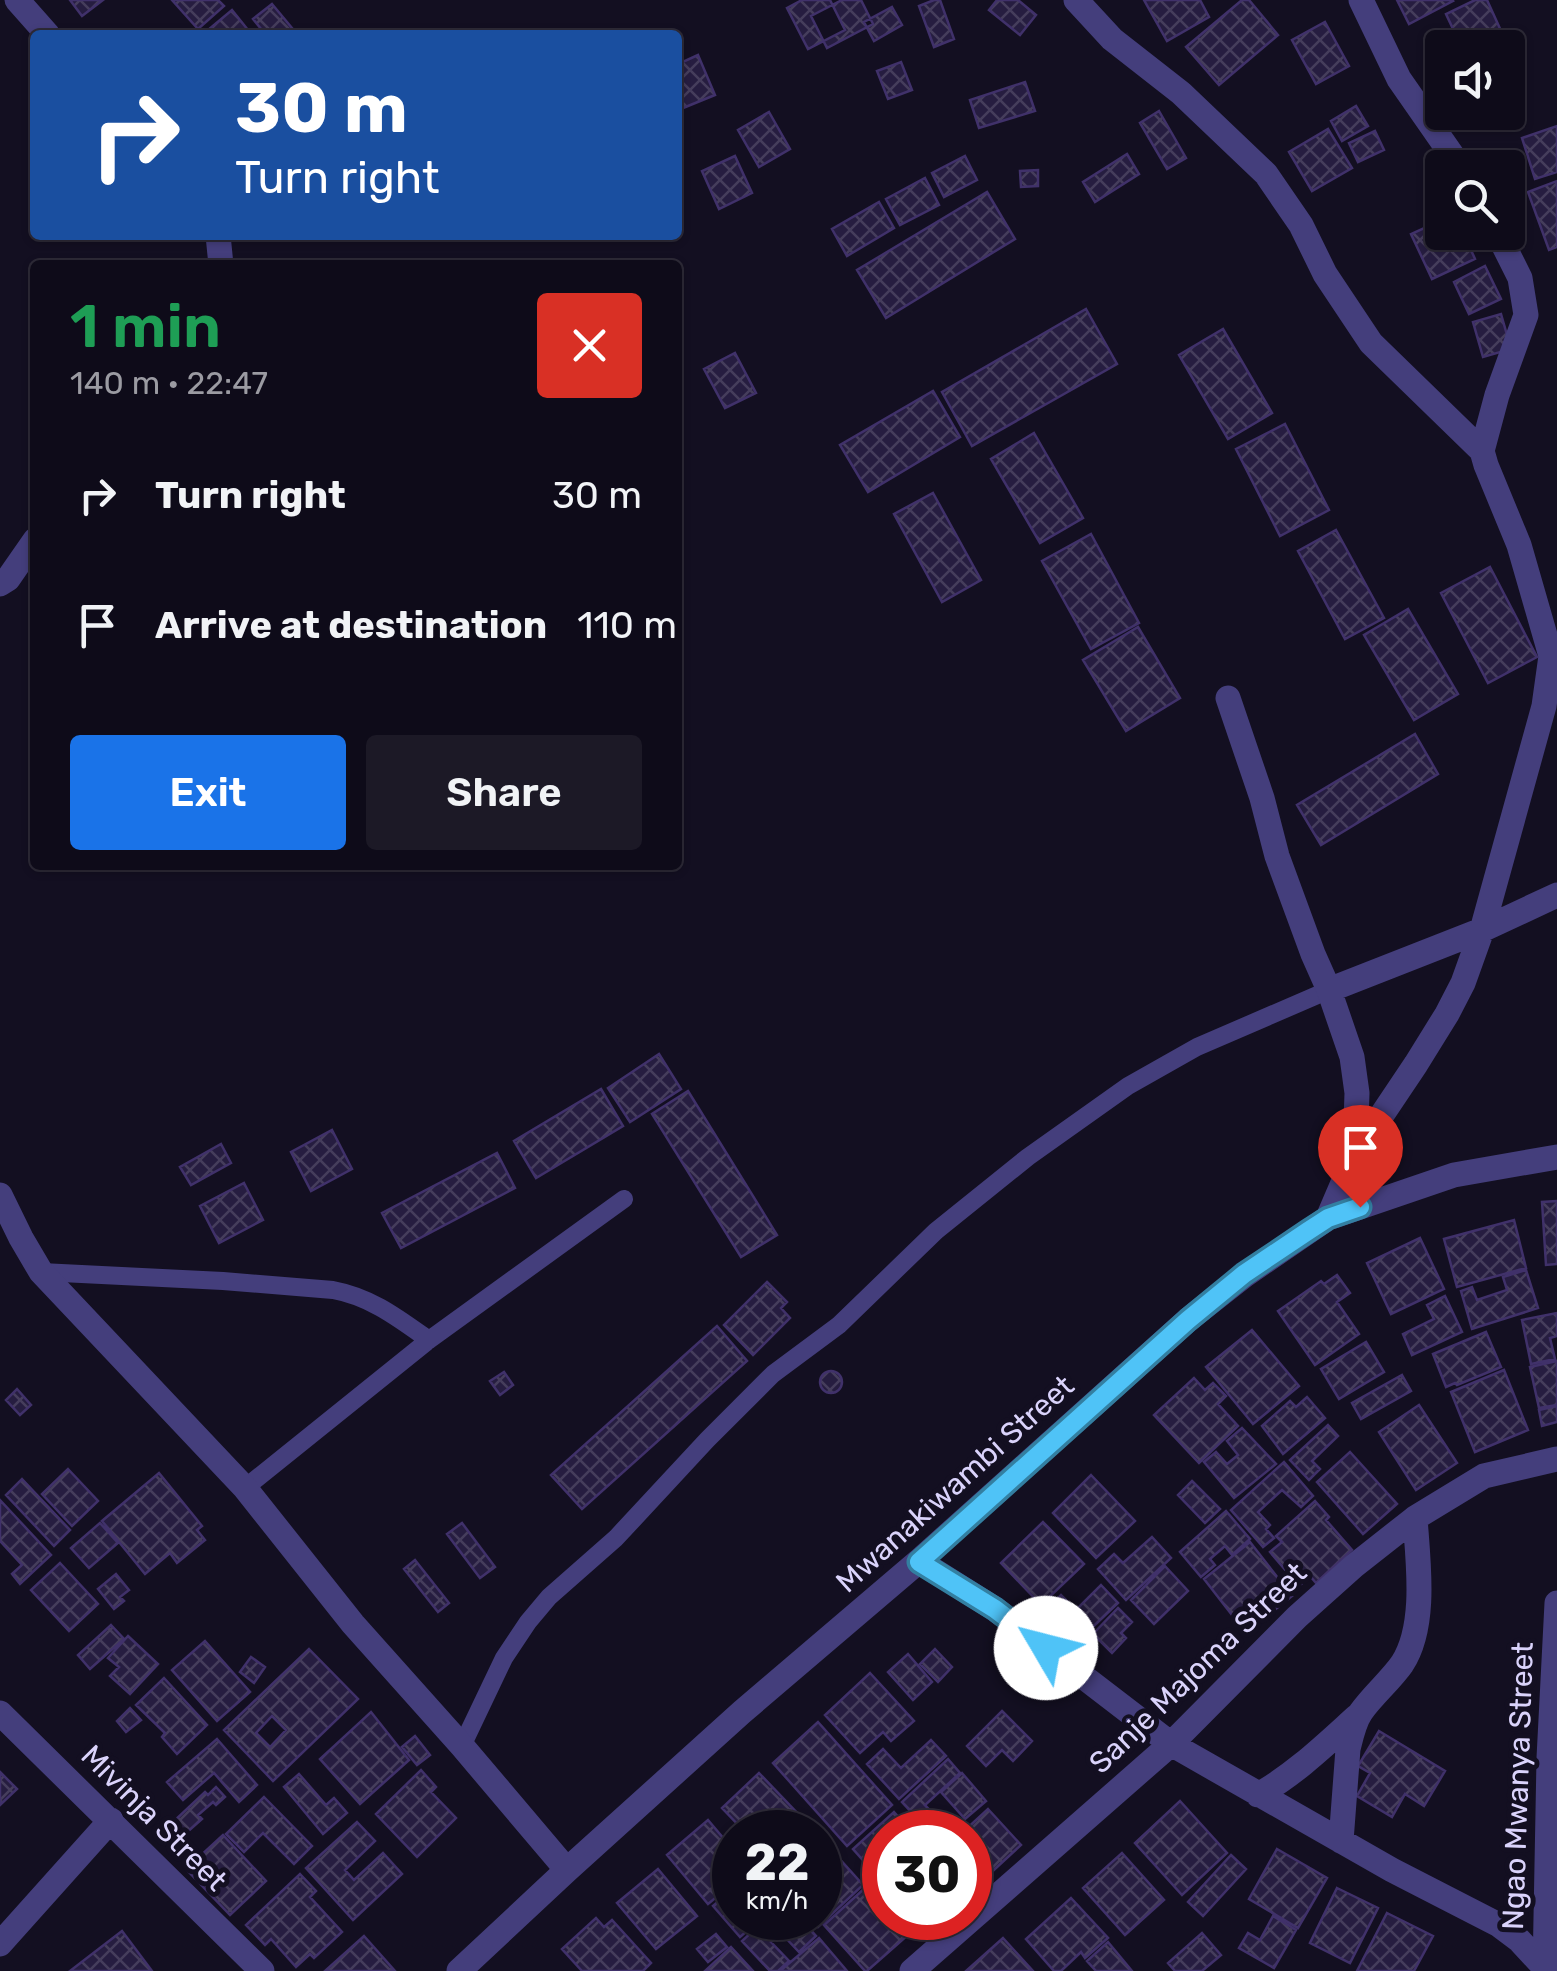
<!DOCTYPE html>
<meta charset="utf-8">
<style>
body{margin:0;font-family:Rubik,sans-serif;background:#1c1926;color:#f1f3f6;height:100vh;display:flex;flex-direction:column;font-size:38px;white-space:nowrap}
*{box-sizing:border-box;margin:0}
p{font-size:32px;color:#9b9ba2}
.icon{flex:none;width:55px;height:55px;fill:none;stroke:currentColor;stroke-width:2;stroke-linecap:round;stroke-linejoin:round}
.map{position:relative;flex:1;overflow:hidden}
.side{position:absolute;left:30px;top:260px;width:652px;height:610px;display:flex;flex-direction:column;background:#0e0b19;border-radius:10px;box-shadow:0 2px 8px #0004,0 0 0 2px #2e2b38}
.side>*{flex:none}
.banner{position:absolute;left:30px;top:30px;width:652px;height:210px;border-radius:10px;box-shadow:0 2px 8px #0004,0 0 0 2px #2e2b38;background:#1a4fa0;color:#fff;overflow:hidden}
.fabs{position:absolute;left:1425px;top:30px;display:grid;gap:20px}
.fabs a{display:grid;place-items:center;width:100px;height:100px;border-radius:10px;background:#0e0b19;box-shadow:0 2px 8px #0004,0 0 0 2px #2e2b38;font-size:50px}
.speed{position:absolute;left:712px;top:1810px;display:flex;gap:20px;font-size:50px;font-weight:700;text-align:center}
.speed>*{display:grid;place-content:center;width:130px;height:130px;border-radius:50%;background:#0e0b19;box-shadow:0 2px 8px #0004,0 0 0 2px #2e2b38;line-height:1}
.speed small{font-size:25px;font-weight:400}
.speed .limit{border:15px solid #d22;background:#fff;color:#111}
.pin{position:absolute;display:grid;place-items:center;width:85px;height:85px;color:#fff;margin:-102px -42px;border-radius:50% 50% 50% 0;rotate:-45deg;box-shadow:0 0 10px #0007}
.pin .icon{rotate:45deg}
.me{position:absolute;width:110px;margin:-55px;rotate:307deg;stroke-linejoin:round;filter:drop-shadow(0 0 8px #0008)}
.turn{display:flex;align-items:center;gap:35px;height:210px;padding:0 40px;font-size:45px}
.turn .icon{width:130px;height:130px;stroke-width:2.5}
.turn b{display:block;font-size:70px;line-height:85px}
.round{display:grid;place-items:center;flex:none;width:105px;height:105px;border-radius:10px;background:#1c1926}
.headline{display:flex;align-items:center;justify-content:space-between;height:170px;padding:0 40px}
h1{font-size:60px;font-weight:600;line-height:75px;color:#1e9e55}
.button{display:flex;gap:20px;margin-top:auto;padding:20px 40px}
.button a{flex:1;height:115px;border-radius:10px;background:#1a73e8;color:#fff;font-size:40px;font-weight:600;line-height:115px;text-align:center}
.button a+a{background:#1c1926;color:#f1f3f6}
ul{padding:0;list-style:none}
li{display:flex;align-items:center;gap:30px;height:130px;padding:0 40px}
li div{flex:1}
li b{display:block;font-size:38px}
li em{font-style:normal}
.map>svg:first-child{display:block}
.building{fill:url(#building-cross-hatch);stroke:#40316a;stroke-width:2.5;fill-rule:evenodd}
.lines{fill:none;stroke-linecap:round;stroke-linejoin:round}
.lane{stroke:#443e7c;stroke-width:18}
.street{stroke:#443e7c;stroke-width:25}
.route-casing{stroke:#337fa1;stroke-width:25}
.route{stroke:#4fc3f7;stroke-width:18}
.labels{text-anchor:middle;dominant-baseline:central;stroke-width:10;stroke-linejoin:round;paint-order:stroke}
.street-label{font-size:30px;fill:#dad3fb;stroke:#130f21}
</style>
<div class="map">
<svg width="1557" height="1971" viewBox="0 0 1557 1971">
<defs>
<pattern id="building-cross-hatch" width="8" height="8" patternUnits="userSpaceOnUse" patternTransform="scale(2.5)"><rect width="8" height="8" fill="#261d40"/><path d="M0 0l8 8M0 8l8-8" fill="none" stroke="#453d5c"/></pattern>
</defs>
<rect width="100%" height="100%" fill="#130f21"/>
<path class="building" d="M70,0H103L82,16Z
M172,0H218L224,6L198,29Z
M802,0H830L845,30L808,49L787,8Z
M842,0H861L873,24L827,48L811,16Z
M934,0H940L954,39L934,47L919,6Z
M997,0H1018L1036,15L1020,35L989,10Z
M1144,0H1200L1209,17L1167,41Z
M1242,0H1249L1278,35L1219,85L1186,47Z
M1397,0H1452L1453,1L1409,24Z
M1475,0H1487L1507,44L1501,48H1462L1446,14Z
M272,4L292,28L283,35H266L253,19Z
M892,7L902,25L874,41L864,22Z
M232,10L252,35H202Z
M1325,22L1349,66L1316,84L1292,40Z
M698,55L715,95L683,108L678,95V64Z
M901,62L912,90L888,99L877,71Z
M1025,82L1035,111L979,128L970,100Z
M1356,106L1368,126L1342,141L1331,121Z
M1159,111L1186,158L1167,169L1140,123Z
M769,112L790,149L759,167L738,130Z
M1557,126V172L1535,179L1522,138Z
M1328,129L1352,168L1312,191L1289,152Z
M1375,131L1384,150L1358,162L1349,143Z
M1127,154L1139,174L1095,202L1083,182Z
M735,156L752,193L719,209L702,171Z
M965,156L977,180L944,197L932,173Z
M1038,170V186L1021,187L1020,171Z
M925,178L939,205L900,225L886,199Z
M1557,181V247L1549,250L1528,192Z
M987,192L1015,239L886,318L857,270Z
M879,202L894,228L847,256L832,229Z
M1442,220V232H1463L1475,259L1432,279L1411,234Z
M1485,266L1501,299L1469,314L1454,282Z
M1086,309L1117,364L972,446L942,392Z
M1501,314L1511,349L1483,357L1473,322Z
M1223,329L1272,413L1228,439L1179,355Z
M735,353L756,393L725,408L704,369Z
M933,391L960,437L868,492L840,445Z
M1285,424L1329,510L1280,536L1236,449Z
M1034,433L1083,518L1040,543L991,459Z
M933,493L981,580L942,602L894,514Z
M1336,530L1384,618L1345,639L1298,551Z
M1091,534L1139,623L1091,649L1042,561Z
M1490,567L1537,657L1488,683L1441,593Z
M1408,609L1458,694L1414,720L1364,635Z
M1138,627L1180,698L1126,731L1083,660Z
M1415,734L1438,774L1321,845L1297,805Z
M659,1054L681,1089L630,1122L608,1088Z
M601,1089L623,1126L536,1178L514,1141Z
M688,1091L777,1235L741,1257L652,1114Z
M332,1130L352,1169L311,1191L291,1152Z
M221,1144L231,1163L191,1185L180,1167Z
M497,1153L515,1188L401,1248L382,1213Z
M244,1183L263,1220L219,1243L200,1206Z
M1557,1201V1264L1546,1265L1542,1202Z
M1514,1220L1526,1268L1457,1287L1444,1239Z
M1420,1238L1444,1289L1391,1314L1367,1263Z
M1526,1270L1538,1308L1472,1329L1461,1291L1472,1287L1477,1300L1507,1290L1503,1277Z
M1337,1275L1350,1293L1337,1302L1359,1334L1315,1365L1278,1311L1321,1281L1324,1284Z
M767,1282L787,1302L781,1308L790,1318L753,1355L724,1325Z
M1445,1296L1462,1332L1412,1355L1403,1334L1434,1319L1427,1305Z
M1557,1313V1336L1550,1338L1555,1359L1531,1364L1522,1320Z
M717,1326L747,1361L582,1509L551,1475Z
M1252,1330L1299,1386L1253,1424L1206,1367Z
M1486,1332L1501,1367L1457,1385L1455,1383L1446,1387L1433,1354Z
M1366,1342L1384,1372L1339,1399L1321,1369Z
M1557,1361V1405L1539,1408L1530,1367Z
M1504,1370L1528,1430L1475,1452L1451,1392Z
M820 1382a11 11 0 1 1 22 0a11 11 0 1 1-22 0Z
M504,1372L513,1385L500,1395L490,1381Z
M1402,1375L1411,1391L1361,1419L1352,1403Z
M1194,1378L1205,1390L1213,1383L1226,1396L1218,1404L1238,1426L1199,1463L1154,1415Z
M17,1389L31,1405L20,1415L6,1400Z
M1307,1397L1325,1418L1283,1454L1262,1426L1290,1401L1296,1407Z
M1419,1405L1457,1463L1416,1490L1379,1432Z
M1557,1406V1422L1542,1426L1539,1410Z
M1328,1425L1338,1436L1312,1461L1320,1469L1309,1480L1290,1460Z
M1242,1428L1276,1464L1234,1498L1204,1462L1216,1452L1227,1464L1238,1455L1227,1441Z
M1350,1452L1397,1504L1363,1534L1317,1482Z
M1284,1462L1313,1496L1301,1507L1282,1490L1258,1512L1270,1525L1266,1529L1274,1538L1263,1547L1231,1510Z
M68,1469L98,1501L72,1526L42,1494Z
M159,1473L202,1526L197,1530L205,1540L177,1563L170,1553L145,1574L102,1521Z
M1091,1475L1135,1521L1096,1558L1053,1513Z
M22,1479L70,1530L54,1546L6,1495Z
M1192,1481L1220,1509L1205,1523L1178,1495Z
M0,1500L51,1555L20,1584L12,1574L22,1565L0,1541Z
M1315,1501L1329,1517L1326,1520L1352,1550L1316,1583L1310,1576L1299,1586L1270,1552L1282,1542L1276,1536Z
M1226,1511L1250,1539L1232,1555L1225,1546L1210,1559L1215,1565L1201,1577L1180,1552Z
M1043,1522L1084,1564L1041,1605L1001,1563Z
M100,1523L118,1543L89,1568L71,1548Z
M462,1523L495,1567L480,1578L447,1534Z
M1152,1537L1171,1558L1126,1600L1098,1569L1114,1554L1123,1563Z
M1250,1542L1292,1596L1246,1633L1204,1579Z
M415,1560L449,1603L438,1612L404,1569Z
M60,1563L98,1604L69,1631L31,1590Z
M1165,1566L1188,1591L1154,1624L1131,1600Z
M116,1574L129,1590L120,1597L124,1601L114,1609L98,1589Z
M1101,1585L1118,1603L1075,1644L1044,1612L1061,1595L1076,1610Z
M1118,1608L1132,1622L1121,1633L1126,1638L1112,1653L1093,1634Z
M111,1625L124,1639L90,1669L78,1655Z
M128,1636L158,1664L130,1694L110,1676L119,1667L108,1658Z
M205,1641L250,1692L217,1721L172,1670Z
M309,1649L358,1699L273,1781L224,1730ZM272,1716L286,1730L270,1747L256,1733Z
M935,1649L952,1667L938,1682L920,1664Z
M908,1654L932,1682L913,1700L888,1672Z
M251,1657L265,1667L254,1683L240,1672Z
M870,1673L914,1721L891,1741L883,1732L860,1753L825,1715Z
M164,1678L207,1725L177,1754L162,1737L165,1733L136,1705Z
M130,1708L141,1720L126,1732L117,1721Z
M1002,1711L1032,1741L1013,1761L1002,1750L986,1766L967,1746Z
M371,1712L409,1760L360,1804L320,1759Z
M818,1722L892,1805L847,1846L773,1763Z
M1379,1731L1445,1771L1424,1806L1405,1794L1392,1817L1357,1796L1370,1773L1358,1766Z
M415,1736L430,1755L417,1765L402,1747Z
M217,1739L257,1785L239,1802L214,1773L183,1800L167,1782Z
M931,1740L946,1756L899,1799L867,1764L883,1749L901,1768Z
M948,1759L960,1773L925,1805L937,1818L926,1828L902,1802Z
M421,1770L436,1787L431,1792L456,1818L417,1857L376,1814Z
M0,1772L17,1789L0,1805Z
M759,1773L803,1819L790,1832H745L722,1808Z
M962,1773L986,1801L965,1819L941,1792Z
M299,1774L326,1805L334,1798L347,1813L323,1834L284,1787Z
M216,1787L225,1797L216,1805L213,1802L198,1815L202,1819L185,1834L173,1822L205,1792L208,1795Z
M264,1797L312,1846L294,1864L263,1833L244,1852L226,1834Z
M1180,1801L1227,1853L1182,1895L1135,1843Z
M988,1809L1021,1845L982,1881L970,1868V1832H963Z
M894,1812L912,1832H885V1848L883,1850L885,1853V1866L876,1875L853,1849Z
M708,1820L735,1852V1882L708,1904L667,1855Z
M357,1822L375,1841L345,1870L354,1880L383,1853L402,1874L353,1920L306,1868Z
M223,1835L266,1881L230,1915L186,1869Z
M1277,1849L1327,1878L1298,1928L1249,1899Z
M1122,1853L1164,1900L1125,1935L1083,1888Z
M1231,1855L1246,1869L1203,1916L1188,1902Z
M837,1856L863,1885L818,1927L810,1918H820V1871Z
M658,1869L697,1916L656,1949L617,1903Z
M300,1874L316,1891L310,1897L342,1932L314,1958L310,1954L296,1967L271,1939L265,1945L246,1925Z
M866,1887L885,1909V1918H893L908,1935L867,1971H865L824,1925Z
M1337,1888L1378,1908L1350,1963L1310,1943Z
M727,1894L735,1903V1918H762L740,1937L713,1906Z
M1071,1898L1108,1938L1085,1958L1081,1952L1061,1971H1054L1026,1939Z
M1387,1913L1433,1936L1414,1971H1357Z
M1273,1916L1296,1930L1274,1968L1239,1948L1248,1933L1260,1940Z
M596,1918L604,1927L612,1920L651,1963L643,1971H582L562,1949Z
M767,1918H800L816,1936L799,1952L781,1933L771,1942L789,1961L778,1971H770L742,1941Z
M122,1931L152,1971H70Z
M1202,1933L1221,1955L1202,1971H1175L1168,1963Z
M716,1934L727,1947L708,1962L697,1949Z
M364,1936L395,1971H325Z
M819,1938L847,1971H780Z
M1003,1938L1033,1971H966Z
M1108,1942L1132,1971H1096L1087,1961Z
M731,1947L753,1971H705Z"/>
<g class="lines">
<path class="lane" d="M41,1272L223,1281L333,1290C371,1297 398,1318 429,1340
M245,1488L429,1340L624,1199
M462,1746L504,1658L528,1622L549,1597L616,1538L707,1440L773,1374L839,1325L936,1231L1028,1157L1128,1086L1197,1047L1329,990"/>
<path class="street" d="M17,0L48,35
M1076,0L1112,39L1181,93L1266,174L1301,225L1325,274L1371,343L1482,451
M1361,0L1399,79L1461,168
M218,235L221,265
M0,584L8,579L35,540
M1228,698L1262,798L1277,856L1313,954L1329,990L1352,1057L1357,1093L1355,1152
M1329,990L1482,930L1557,895
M0,1195L21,1238L41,1272L245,1488L353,1624L462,1746L567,1870
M1328,1218L1355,1155L1416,1064L1447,1014L1463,983L1482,930L1544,706L1551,656L1519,545L1486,465L1482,451L1497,395L1526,315L1520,278L1497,232
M919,1561L995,1609L1171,1744L1392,1870L1499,1925L1519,1940L1545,1968
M0,1713L262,1971
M1258,1795C1295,1774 1324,1746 1356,1717
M1341,1841L1348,1749C1351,1737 1354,1722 1361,1712C1373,1695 1390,1681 1402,1664C1427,1626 1418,1561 1415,1518
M0,1944L111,1820
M459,1971L567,1870L742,1712L919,1561L1189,1319L1245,1275L1328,1218L1454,1175L1557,1157
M912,1971L1171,1744L1297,1617L1354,1566L1415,1518L1484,1476L1557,1459
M1545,1971L1549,1758L1557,1603"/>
</g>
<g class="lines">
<g class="route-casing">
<path id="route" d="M1046,1648L995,1609L919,1562L1188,1320L1244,1274L1308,1231L1328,1218L1360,1207"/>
</g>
<use href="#route" class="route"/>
</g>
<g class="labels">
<g class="street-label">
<text transform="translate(955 1484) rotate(-42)">Mwanakiwambi Street</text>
<text transform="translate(1198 1668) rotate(-44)">Sanje Majoma Street</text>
<text transform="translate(1518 1786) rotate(-88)">Ngao Mwanya Street</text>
<text transform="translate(154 1818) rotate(45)">Mivinja Street</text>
</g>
</g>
</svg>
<div class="fabs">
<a><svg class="icon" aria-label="sound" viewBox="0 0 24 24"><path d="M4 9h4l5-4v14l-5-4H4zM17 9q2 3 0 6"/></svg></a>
<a><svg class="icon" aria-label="search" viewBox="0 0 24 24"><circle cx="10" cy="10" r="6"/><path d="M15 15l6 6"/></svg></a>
</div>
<div class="speed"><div>22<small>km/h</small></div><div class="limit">30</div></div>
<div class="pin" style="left:1360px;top:1207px;background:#d93025"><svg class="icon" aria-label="arrive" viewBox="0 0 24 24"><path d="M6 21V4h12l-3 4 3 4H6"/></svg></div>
<svg class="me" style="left:1046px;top:1648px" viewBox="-20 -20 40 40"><circle r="19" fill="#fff"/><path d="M0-13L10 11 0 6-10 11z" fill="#4fc3f7"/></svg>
<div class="banner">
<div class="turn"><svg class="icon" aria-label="right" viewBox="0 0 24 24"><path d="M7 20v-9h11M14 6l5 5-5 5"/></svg><div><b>30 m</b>Turn right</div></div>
</div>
<section class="side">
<div class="headline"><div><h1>1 min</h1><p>140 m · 22:47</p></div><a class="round" style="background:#d93025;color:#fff"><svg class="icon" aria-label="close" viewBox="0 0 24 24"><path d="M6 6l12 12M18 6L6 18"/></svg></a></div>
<ul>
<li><svg class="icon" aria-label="right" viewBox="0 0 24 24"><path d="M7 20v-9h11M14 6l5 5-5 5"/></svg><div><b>Turn right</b></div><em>30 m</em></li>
<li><svg class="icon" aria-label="arrive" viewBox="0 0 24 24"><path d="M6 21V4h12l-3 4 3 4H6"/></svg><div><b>Arrive at destination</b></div><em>110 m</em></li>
</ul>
<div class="button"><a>Exit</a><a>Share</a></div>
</section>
</div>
